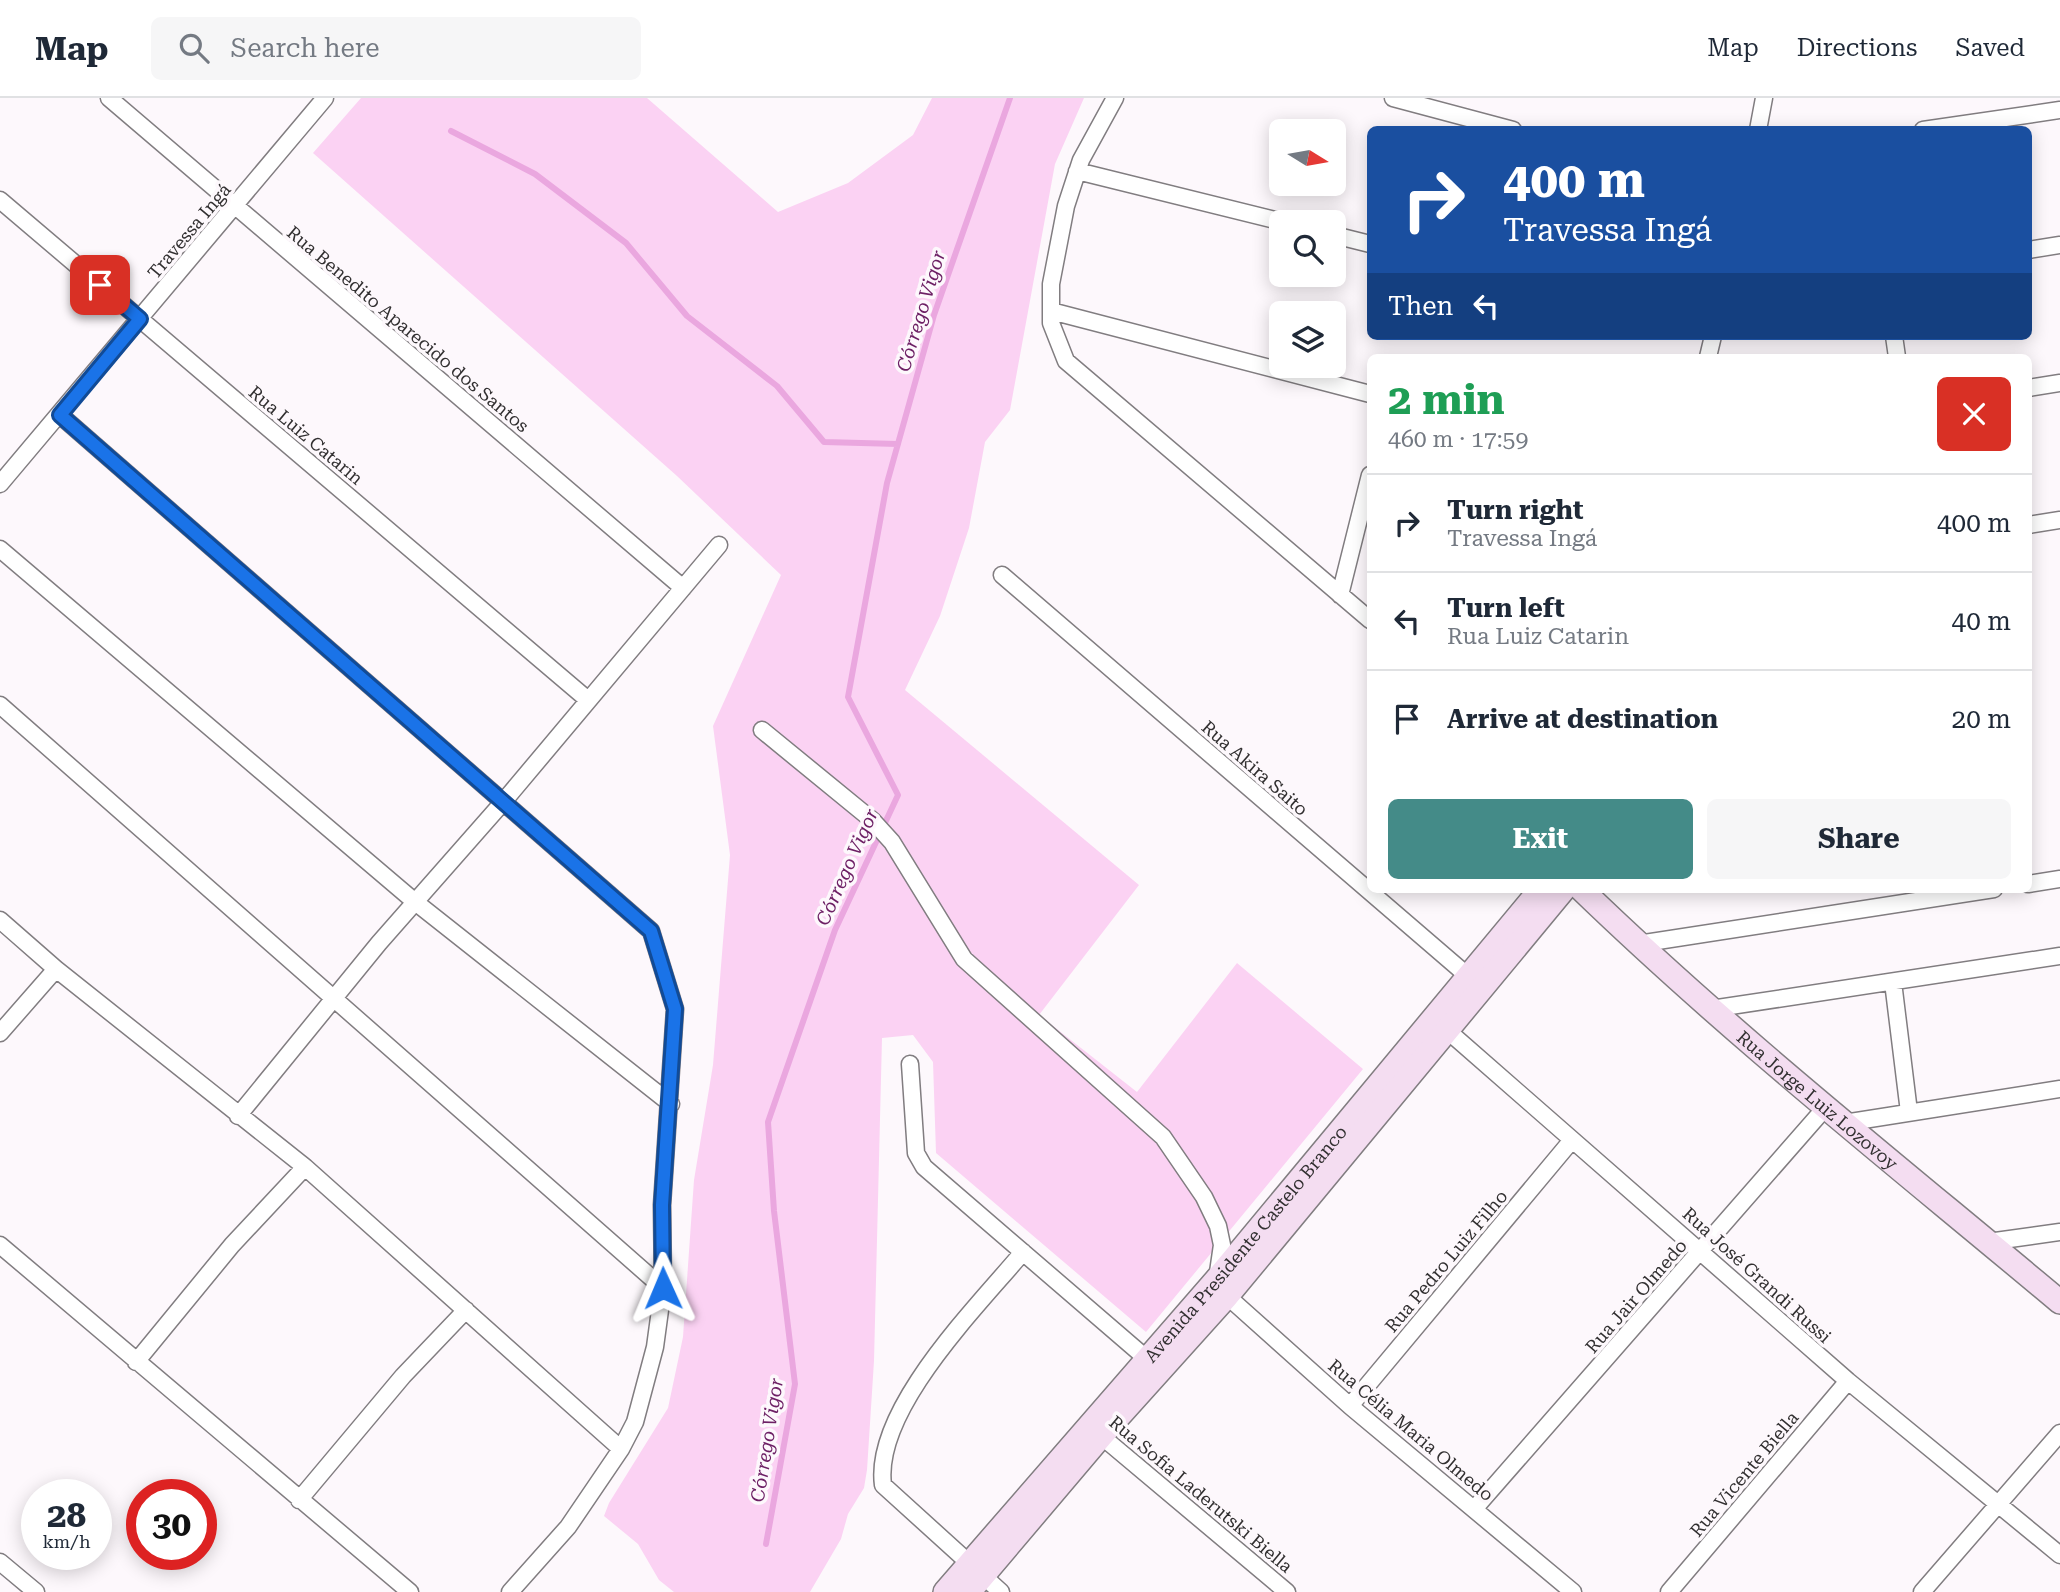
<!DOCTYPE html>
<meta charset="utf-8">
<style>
body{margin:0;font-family:"Roboto Serif",serif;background:#f6f6f7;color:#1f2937;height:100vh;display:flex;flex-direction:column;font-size:26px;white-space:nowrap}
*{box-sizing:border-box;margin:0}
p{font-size:23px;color:#747a83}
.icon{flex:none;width:38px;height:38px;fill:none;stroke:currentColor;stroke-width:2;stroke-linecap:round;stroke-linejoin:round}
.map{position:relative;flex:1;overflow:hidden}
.details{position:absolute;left:1367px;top:256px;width:665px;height:539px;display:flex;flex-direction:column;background:#fff;border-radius:10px;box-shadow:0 4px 18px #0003}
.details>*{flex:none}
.top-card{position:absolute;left:1367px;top:28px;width:665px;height:214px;border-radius:10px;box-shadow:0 4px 18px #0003;background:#1a4fa0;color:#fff;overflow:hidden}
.needle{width:46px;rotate:101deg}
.tools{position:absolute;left:1269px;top:21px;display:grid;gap:14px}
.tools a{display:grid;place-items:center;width:77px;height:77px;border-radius:10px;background:#fff;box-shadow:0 4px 18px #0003;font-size:35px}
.speed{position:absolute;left:21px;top:1381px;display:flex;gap:14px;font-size:35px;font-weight:700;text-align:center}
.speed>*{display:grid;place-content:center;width:91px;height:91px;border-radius:50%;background:#fff;box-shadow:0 4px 18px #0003;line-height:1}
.speed small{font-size:18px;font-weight:400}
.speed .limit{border:10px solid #d22;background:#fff;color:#111}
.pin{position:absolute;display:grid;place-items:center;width:60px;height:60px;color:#fff;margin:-30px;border-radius:14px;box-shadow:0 4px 10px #0006}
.me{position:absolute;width:77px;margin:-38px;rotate:359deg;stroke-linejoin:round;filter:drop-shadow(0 0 5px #0008)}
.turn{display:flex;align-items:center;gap:24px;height:147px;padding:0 21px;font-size:32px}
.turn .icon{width:91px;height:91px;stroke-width:2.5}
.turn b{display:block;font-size:49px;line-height:60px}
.then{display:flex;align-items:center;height:66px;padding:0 21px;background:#0003;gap:14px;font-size:26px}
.round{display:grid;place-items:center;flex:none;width:74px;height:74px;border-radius:10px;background:#f6f6f7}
.head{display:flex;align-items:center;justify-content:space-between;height:119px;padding:0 21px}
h1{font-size:42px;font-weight:700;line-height:52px;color:#1e9e55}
.primary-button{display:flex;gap:14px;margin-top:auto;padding:14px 21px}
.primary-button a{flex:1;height:80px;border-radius:10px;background:#448b88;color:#fff;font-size:28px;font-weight:700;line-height:80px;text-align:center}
.primary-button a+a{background:#f6f6f7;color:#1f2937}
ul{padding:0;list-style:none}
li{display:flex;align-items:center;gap:21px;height:98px;padding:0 21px;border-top:2px solid #e0e1e3}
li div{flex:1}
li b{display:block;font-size:26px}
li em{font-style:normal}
header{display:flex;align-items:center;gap:42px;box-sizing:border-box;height:98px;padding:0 35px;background:#fff;border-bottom:2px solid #e0e1e3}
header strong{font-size:33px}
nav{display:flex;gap:38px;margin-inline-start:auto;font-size:24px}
.search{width:490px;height:63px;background:#f6f6f7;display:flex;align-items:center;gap:18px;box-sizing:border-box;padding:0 24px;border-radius:10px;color:#747a83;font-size:26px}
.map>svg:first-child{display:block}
.green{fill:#fbd2f3}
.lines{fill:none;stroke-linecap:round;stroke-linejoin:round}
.stream{stroke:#eaa7df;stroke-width:6}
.street-casing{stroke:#817d80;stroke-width:19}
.secondary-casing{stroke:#817d80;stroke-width:26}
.street{stroke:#fff;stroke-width:16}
.secondary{stroke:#f4ddf1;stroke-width:23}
.route-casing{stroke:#114b97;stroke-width:18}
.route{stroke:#1a73e8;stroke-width:12}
.labels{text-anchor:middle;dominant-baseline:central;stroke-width:7;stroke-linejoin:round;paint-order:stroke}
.street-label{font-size:18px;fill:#323031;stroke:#fdf8fc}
.water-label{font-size:19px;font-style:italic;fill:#6d2065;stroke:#fdf8fc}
</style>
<header>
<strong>Map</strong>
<div class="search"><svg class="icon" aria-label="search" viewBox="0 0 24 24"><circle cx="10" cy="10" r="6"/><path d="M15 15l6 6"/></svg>Search here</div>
<nav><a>Map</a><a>Directions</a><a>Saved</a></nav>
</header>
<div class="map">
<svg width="2060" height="1494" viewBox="0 0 2060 1494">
<rect width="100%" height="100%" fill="#fdf8fc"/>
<path class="green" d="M361,0H647L778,114L848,85L913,37L932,0H1084L1055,66L1010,312L985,344L969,430L940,518L905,592L1139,787L1039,917L1137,994L1237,865L1363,971L1146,1234L936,1055L933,964L913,937L882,940L874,1263L867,1372L864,1390L848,1416L841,1441L810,1494H674L659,1482L638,1446L604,1418L609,1405L668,1310L683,1239L694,1082L713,967L730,757L713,628L781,477L677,378L313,55Z"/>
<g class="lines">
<path class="stream" d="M451,33L535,76L626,145L687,218L777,288L824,344L898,346
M766,1446L795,1286L774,1113L768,1024L835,832L898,697L848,599L887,385L934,217L1010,0"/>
<g class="street-casing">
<path id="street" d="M109,0L683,490
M1115,0L1081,62L1066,108L1051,186V225L1066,263L1370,522
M1393,0L1513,32
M1758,32L1764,0
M1923,32L2060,12
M1077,73L1283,124
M0,102L588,602
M1334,137L1370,146
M2028,152L2060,147
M1051,213L1370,296
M1894,238L1897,259
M1708,259L1713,238
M2028,290L2060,285
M60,317L651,833L675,911L662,1107L663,1190L655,1249L635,1324L621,1351L568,1429L510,1494
M0,386L325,0
M2028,427L2060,422
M0,451L414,803L671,1006
M1002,477L1476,885
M1340,497L1370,377
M0,607L663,1190
M762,632L872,722L892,744L964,861L1163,1039L1204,1099L1218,1128L1222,1147L1217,1181L1227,1198L1350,1308L1573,1494
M2028,786L2060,781
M0,822L56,871L305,1069L621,1351
M1638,846L1994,791
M1893,884L1909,1014
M1711,911L2060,858
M1440,926L1848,1283L2060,1457
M0,935L56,871
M910,966L916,1055L924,1069L1147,1261
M238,1018L379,845L504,703L719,447
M1844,1025L2060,991
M1988,1144L2060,1134
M0,1147L410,1494
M136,1264L232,1147L305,1069
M1350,1308L1572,1042
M1093,1331L1287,1494
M299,1402L403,1278L466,1212
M1475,1410L1825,1010
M0,1464L36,1494
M1001,1494L883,1387C873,1312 977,1209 1023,1154
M1669,1494L1848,1283
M1922,1494L2060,1335"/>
</g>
<g class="secondary-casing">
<g id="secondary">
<path id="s1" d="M1581,791C1733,938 1899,1069 2060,1204"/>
<path id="s2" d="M945,1494L1217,1181L1541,791"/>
<path d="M969,1494L1101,1338L1227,1198L1564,791"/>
</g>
</g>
<use href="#street" class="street"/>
<use href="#secondary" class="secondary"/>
</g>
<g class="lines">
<g class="route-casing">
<path id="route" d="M100,187L140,221L60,317L651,833L675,911L662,1107L663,1190"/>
</g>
<use href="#route" class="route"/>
</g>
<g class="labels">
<g class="street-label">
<text transform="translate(189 133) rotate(-50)">Travessa Ingá</text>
<text transform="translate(408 231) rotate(40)">Rua Benedito Aparecido dos Santos</text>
<text transform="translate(306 337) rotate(40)">Rua Luiz Catarin</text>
<text transform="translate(1255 670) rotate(41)">Rua Akira Saito</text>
<text stroke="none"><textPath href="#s1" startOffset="317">Rua Jorge Luiz Lozovoy</textPath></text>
<text stroke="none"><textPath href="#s2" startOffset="460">Avenida Presidente Castelo Branco</textPath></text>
<text transform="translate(1446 1163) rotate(-50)">Rua Pedro Luiz Filho</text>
<text transform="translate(1757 1177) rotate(42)">Rua José Grandi Russi</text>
<text transform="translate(1636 1198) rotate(-49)">Rua Jair Olmedo</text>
<text transform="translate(1411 1332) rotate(40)">Rua Célia Maria Olmedo</text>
<text transform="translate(1744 1376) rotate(-50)">Rua Vicente Biella</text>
<text transform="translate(1201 1396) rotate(40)">Rua Sofia Laderutski Biella</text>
</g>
<g class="water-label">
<text transform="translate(921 213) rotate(-73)">Córrego Vigor</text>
<text transform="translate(847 769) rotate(-66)">Córrego Vigor</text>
<text transform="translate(767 1342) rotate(-81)">Córrego Vigor</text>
</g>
</g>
</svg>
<div class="tools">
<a><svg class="needle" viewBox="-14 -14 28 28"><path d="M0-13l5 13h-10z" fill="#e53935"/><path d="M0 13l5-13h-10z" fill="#747a83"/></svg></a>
<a><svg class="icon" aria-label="search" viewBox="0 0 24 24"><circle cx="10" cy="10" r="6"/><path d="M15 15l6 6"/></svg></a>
<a><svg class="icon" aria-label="layers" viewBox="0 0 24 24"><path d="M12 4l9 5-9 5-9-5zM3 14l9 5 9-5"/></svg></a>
</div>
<div class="speed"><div>28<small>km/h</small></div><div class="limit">30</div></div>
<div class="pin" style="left:100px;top:187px;background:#d93025"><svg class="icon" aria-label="arrive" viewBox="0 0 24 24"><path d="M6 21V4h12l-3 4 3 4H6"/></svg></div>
<svg class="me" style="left:663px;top:1190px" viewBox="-20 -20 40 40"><path d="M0-17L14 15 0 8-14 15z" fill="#1a73e8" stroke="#fff" stroke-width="4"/></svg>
<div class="top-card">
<div class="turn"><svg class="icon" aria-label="right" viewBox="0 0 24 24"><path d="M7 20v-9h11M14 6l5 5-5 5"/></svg><div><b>400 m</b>Travessa Ingá</div></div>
<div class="then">Then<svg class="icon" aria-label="left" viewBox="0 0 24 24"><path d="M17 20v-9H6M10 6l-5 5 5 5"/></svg></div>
</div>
<section class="details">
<div class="head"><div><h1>2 min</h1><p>460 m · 17:59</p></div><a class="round" style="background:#d93025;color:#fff"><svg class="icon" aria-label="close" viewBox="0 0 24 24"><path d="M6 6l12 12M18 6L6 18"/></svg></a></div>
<ul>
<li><svg class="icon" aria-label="right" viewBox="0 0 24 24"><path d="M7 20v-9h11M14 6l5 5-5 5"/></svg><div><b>Turn right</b><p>Travessa Ingá</p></div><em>400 m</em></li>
<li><svg class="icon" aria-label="left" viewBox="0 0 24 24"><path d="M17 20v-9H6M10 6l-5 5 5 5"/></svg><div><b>Turn left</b><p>Rua Luiz Catarin</p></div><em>40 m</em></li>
<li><svg class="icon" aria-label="arrive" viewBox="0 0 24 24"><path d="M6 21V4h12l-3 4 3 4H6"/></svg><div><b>Arrive at destination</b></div><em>20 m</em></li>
</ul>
<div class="primary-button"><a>Exit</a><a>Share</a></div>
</section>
</div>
